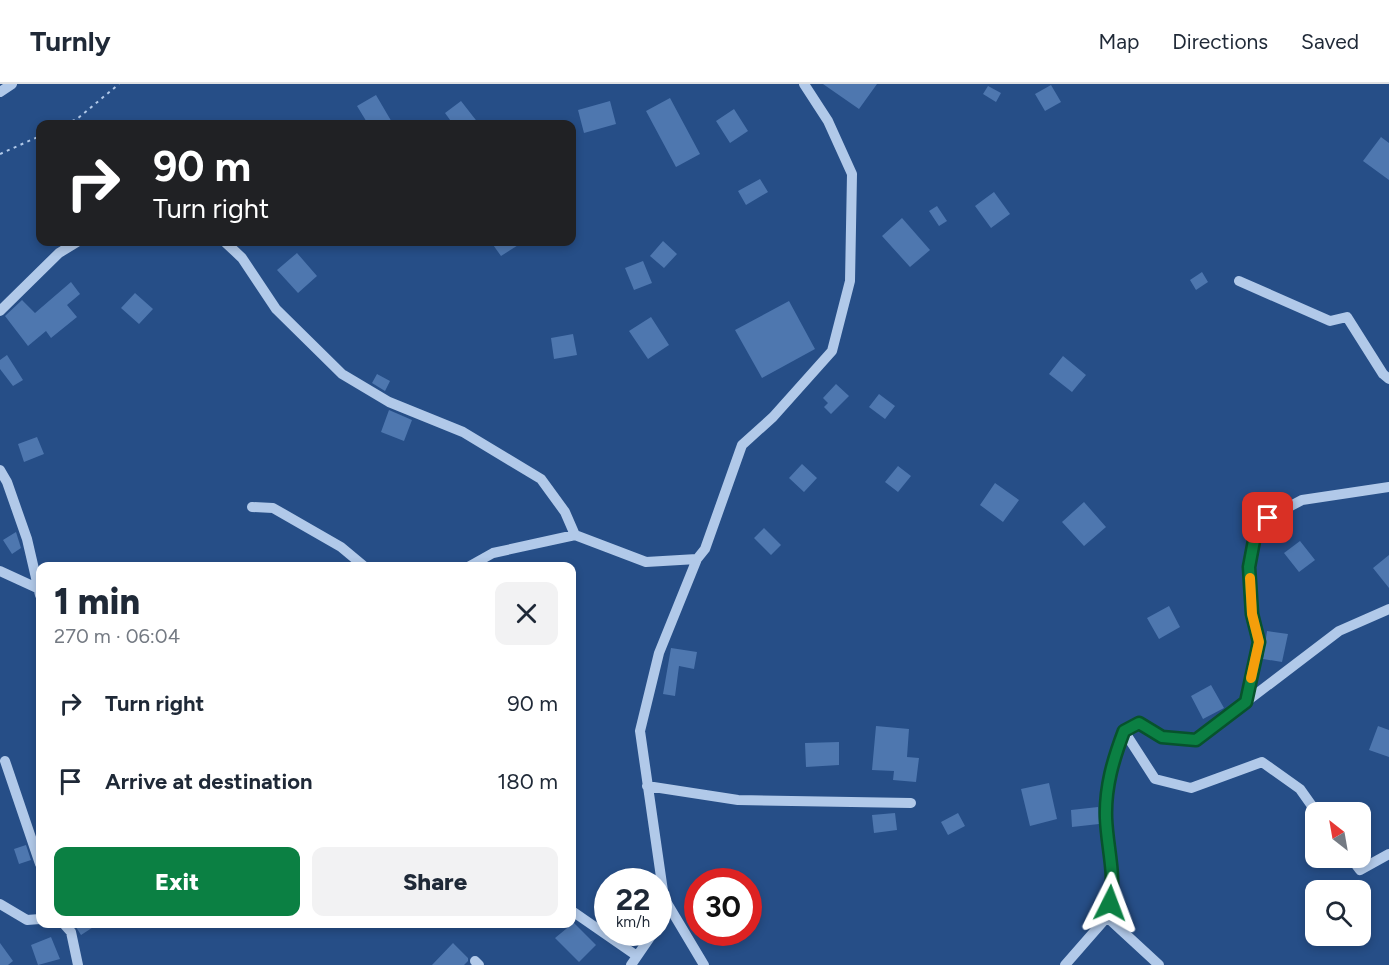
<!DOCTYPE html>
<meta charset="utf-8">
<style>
body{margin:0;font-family:Figtree,sans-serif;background:#f2f2f3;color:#1f2937;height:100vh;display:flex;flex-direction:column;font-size:22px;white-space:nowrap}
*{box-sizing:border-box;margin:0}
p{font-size:20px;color:#747a83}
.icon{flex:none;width:33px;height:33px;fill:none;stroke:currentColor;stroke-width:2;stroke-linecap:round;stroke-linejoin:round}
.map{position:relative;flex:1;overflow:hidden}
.side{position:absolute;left:36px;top:478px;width:540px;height:366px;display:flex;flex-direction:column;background:#fff;border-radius:12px;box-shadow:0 3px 9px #0003}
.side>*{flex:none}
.banner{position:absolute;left:36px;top:36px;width:540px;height:126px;border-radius:12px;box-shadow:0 3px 9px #0003;background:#202124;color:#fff;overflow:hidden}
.needle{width:39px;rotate:329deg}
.buttons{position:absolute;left:1305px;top:718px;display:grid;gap:12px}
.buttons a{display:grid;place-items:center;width:66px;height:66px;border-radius:12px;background:#fff;box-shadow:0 3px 9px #0003;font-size:30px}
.speed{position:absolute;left:594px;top:784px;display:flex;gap:12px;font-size:30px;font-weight:700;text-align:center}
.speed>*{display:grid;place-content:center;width:78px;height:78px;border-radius:50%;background:#fff;box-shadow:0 3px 9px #0003;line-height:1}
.speed small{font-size:15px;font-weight:400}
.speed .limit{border:9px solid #d22;background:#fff;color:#111}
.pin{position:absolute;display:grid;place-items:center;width:51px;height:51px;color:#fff;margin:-26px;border-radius:12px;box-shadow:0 3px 9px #0006}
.me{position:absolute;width:66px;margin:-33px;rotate:3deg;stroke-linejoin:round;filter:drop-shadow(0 0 4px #0008)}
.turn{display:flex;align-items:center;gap:21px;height:126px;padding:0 18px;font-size:27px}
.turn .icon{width:78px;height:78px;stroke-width:2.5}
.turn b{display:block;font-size:42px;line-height:51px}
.round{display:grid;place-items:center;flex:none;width:63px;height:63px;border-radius:12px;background:#f2f2f3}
.head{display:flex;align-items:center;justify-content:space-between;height:102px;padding:0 18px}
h1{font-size:36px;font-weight:800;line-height:45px}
.action{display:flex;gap:12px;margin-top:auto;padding:12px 18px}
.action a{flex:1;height:69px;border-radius:12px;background:#0b8043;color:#fff;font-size:24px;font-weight:800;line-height:69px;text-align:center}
.action a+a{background:#f2f2f3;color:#1f2937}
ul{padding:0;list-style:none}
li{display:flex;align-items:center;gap:18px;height:78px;padding:0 18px}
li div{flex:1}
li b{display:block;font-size:22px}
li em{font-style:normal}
header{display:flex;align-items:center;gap:36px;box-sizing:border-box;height:84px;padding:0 30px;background:#fff;border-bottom:2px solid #e0e1e3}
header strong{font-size:28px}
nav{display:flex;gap:33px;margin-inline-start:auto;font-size:21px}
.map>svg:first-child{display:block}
.building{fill:#4e77af}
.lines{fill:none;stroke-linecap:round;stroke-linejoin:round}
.path{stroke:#b1c9e9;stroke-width:2;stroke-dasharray:3 4.5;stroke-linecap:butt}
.minor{stroke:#b1c9e9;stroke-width:10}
.route-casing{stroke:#07532c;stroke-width:15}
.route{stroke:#0b8043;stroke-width:10}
.slow{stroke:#f59e0b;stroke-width:10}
</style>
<header>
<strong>Turnly</strong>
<nav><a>Map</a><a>Directions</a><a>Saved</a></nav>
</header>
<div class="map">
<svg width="1389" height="881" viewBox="0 0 1389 881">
<rect width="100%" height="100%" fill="#264e87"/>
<path class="building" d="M823,0H877L859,25Z
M1051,1L1061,18L1045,27L1035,10Z
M988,2L1001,9L996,18L983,10Z
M376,11L393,40H368L357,22Z
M670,14L700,70L676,83L646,27Z
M461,17L479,40H453L445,29Z
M610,17L616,40L584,49L578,26Z
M734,25L748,47L730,59L716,37Z
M1381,53L1389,59V96L1363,77Z
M760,95L768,108L746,121L738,107Z
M994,108L1010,130L991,144L975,122Z
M937,122L947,137L939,142L929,127Z
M902,134L930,166L910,183L882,152Z
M663,157L677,170L664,184L650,172Z
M491,158H523L501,172Z
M297,169L317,192L298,209L277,186Z
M643,177L652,199L634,206L625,184Z
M1202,188L1208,198L1196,206L1190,196Z
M71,198L80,210L67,221L77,233L51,254L46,247L28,262L5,232L22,216L35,229Z
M135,209L153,225L139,240L121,224Z
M789,217L815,265L762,294L735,246Z
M651,233L669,261L648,275L629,247Z
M573,250L577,271L554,275L551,254Z
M7,271L23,296L13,302L0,285V276Z
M1063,272L1086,291L1072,308L1049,290Z
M377,290L390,297L385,307L372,299Z
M836,300L849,312L831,330L824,323L828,319L823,314Z
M879,310L895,322L885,335L869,323Z
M389,326L412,336L404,357L381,348Z
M37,353L44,370L24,378L18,360Z
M802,380L817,394L804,408L789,394Z
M898,382L911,392L898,408L885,398Z
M995,399L1019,416L1003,438L980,421Z
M1084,418L1106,443L1084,462L1062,438Z
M764,444L781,461L771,471L754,454Z
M16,448L21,464L12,470L3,456Z
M1300,457L1315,476L1299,488L1284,469Z
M1389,471V504L1373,484Z
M1169,522L1180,543L1159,555L1147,534Z
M1267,547L1288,550L1282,578L1263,575Z
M671,564L697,568L694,585L679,582L675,612L663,610Z
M1211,601L1224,624L1203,635L1191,612Z
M876,642L909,645L907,673L919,674L916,698L893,696L894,687L872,686Z
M1378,642L1389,646V673L1369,666Z
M839,658V681L806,683L805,659Z
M1049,699L1057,735L1030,742L1021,705Z
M1098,723L1099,740L1072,743L1071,726Z
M895,729L897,746L874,749L872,731Z
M958,729L965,742L948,751L941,738Z
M26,761L31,776L19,780L14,765Z
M572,837L596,861L579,878L555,854L572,840Z
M74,840H98L81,851Z
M51,853L60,875L38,881L31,861Z
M0,859L13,877L8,881H0Z
M453,859L468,874V877L464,881H432Z"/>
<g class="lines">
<path class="path" d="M65,40L77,35L119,0
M0,70L40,52"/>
<path class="minor" d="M0,8L12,0
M225,158L242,174L276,225L342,290L389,318L463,348L541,395L565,428L575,451
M1239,197L1330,237L1347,233L1383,290L1389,295
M0,227L59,169L77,158
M0,386L7,398L27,455L40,511
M252,423L273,424L341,463L365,483
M468,483L493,469L575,451L646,478L697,475
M0,487L37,504
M1246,618L1259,558L1253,530L1249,483L1256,446L1268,434L1302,416L1389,403
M1124,647L1155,695L1191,704L1262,678L1300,705L1317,729
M5,677L40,780
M647,702L738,716L911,719
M1351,774L1360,786L1389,770
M0,820L27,836L40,835
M572,827L637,872
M1107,833L1159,881
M64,840L71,848L78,881
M658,841L670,824
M475,877L479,881
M631,881L653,849
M704,881L664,814L640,647L659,569L697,475L705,465L742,361L773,333L832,267L850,197L852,90L828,37L804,0
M1065,881L1107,833L1113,804L1106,734L1109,688L1124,647L1139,639L1162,653L1196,656L1339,547L1389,525"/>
</g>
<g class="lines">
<g class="route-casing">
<path id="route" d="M1110,819C1116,791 1107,763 1106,734C1105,703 1113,676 1124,647L1139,639L1162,653L1196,656L1246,618L1259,558L1252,530L1249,483L1256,446L1268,434"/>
</g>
<use href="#route" class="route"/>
<path class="slow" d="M1250,494L1252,530L1259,558L1251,594"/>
</g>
</svg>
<div class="buttons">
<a><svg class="needle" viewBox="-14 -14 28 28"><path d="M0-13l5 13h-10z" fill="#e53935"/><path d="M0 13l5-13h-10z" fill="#747a83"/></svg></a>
<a><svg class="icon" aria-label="search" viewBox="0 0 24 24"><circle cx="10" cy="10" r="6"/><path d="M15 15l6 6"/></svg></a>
</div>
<div class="speed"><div>22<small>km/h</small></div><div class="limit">30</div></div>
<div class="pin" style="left:1268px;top:434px;background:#d93025"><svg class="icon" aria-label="arrive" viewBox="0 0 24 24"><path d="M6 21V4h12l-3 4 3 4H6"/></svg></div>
<svg class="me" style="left:1110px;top:819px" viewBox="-20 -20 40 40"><path d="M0-17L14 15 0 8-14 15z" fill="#0b8043" stroke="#fff" stroke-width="4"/></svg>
<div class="banner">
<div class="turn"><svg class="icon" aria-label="right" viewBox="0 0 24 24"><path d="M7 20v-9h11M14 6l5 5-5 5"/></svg><div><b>90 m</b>Turn right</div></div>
</div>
<section class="side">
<div class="head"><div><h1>1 min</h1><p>270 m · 06:04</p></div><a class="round"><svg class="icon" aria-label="close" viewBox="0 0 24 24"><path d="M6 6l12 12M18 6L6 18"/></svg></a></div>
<ul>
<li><svg class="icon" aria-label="right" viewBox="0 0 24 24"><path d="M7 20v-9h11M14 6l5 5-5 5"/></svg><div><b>Turn right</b></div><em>90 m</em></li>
<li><svg class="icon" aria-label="arrive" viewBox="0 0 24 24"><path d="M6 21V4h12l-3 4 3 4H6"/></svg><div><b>Arrive at destination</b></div><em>180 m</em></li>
</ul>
<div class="action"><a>Exit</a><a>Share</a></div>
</section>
</div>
